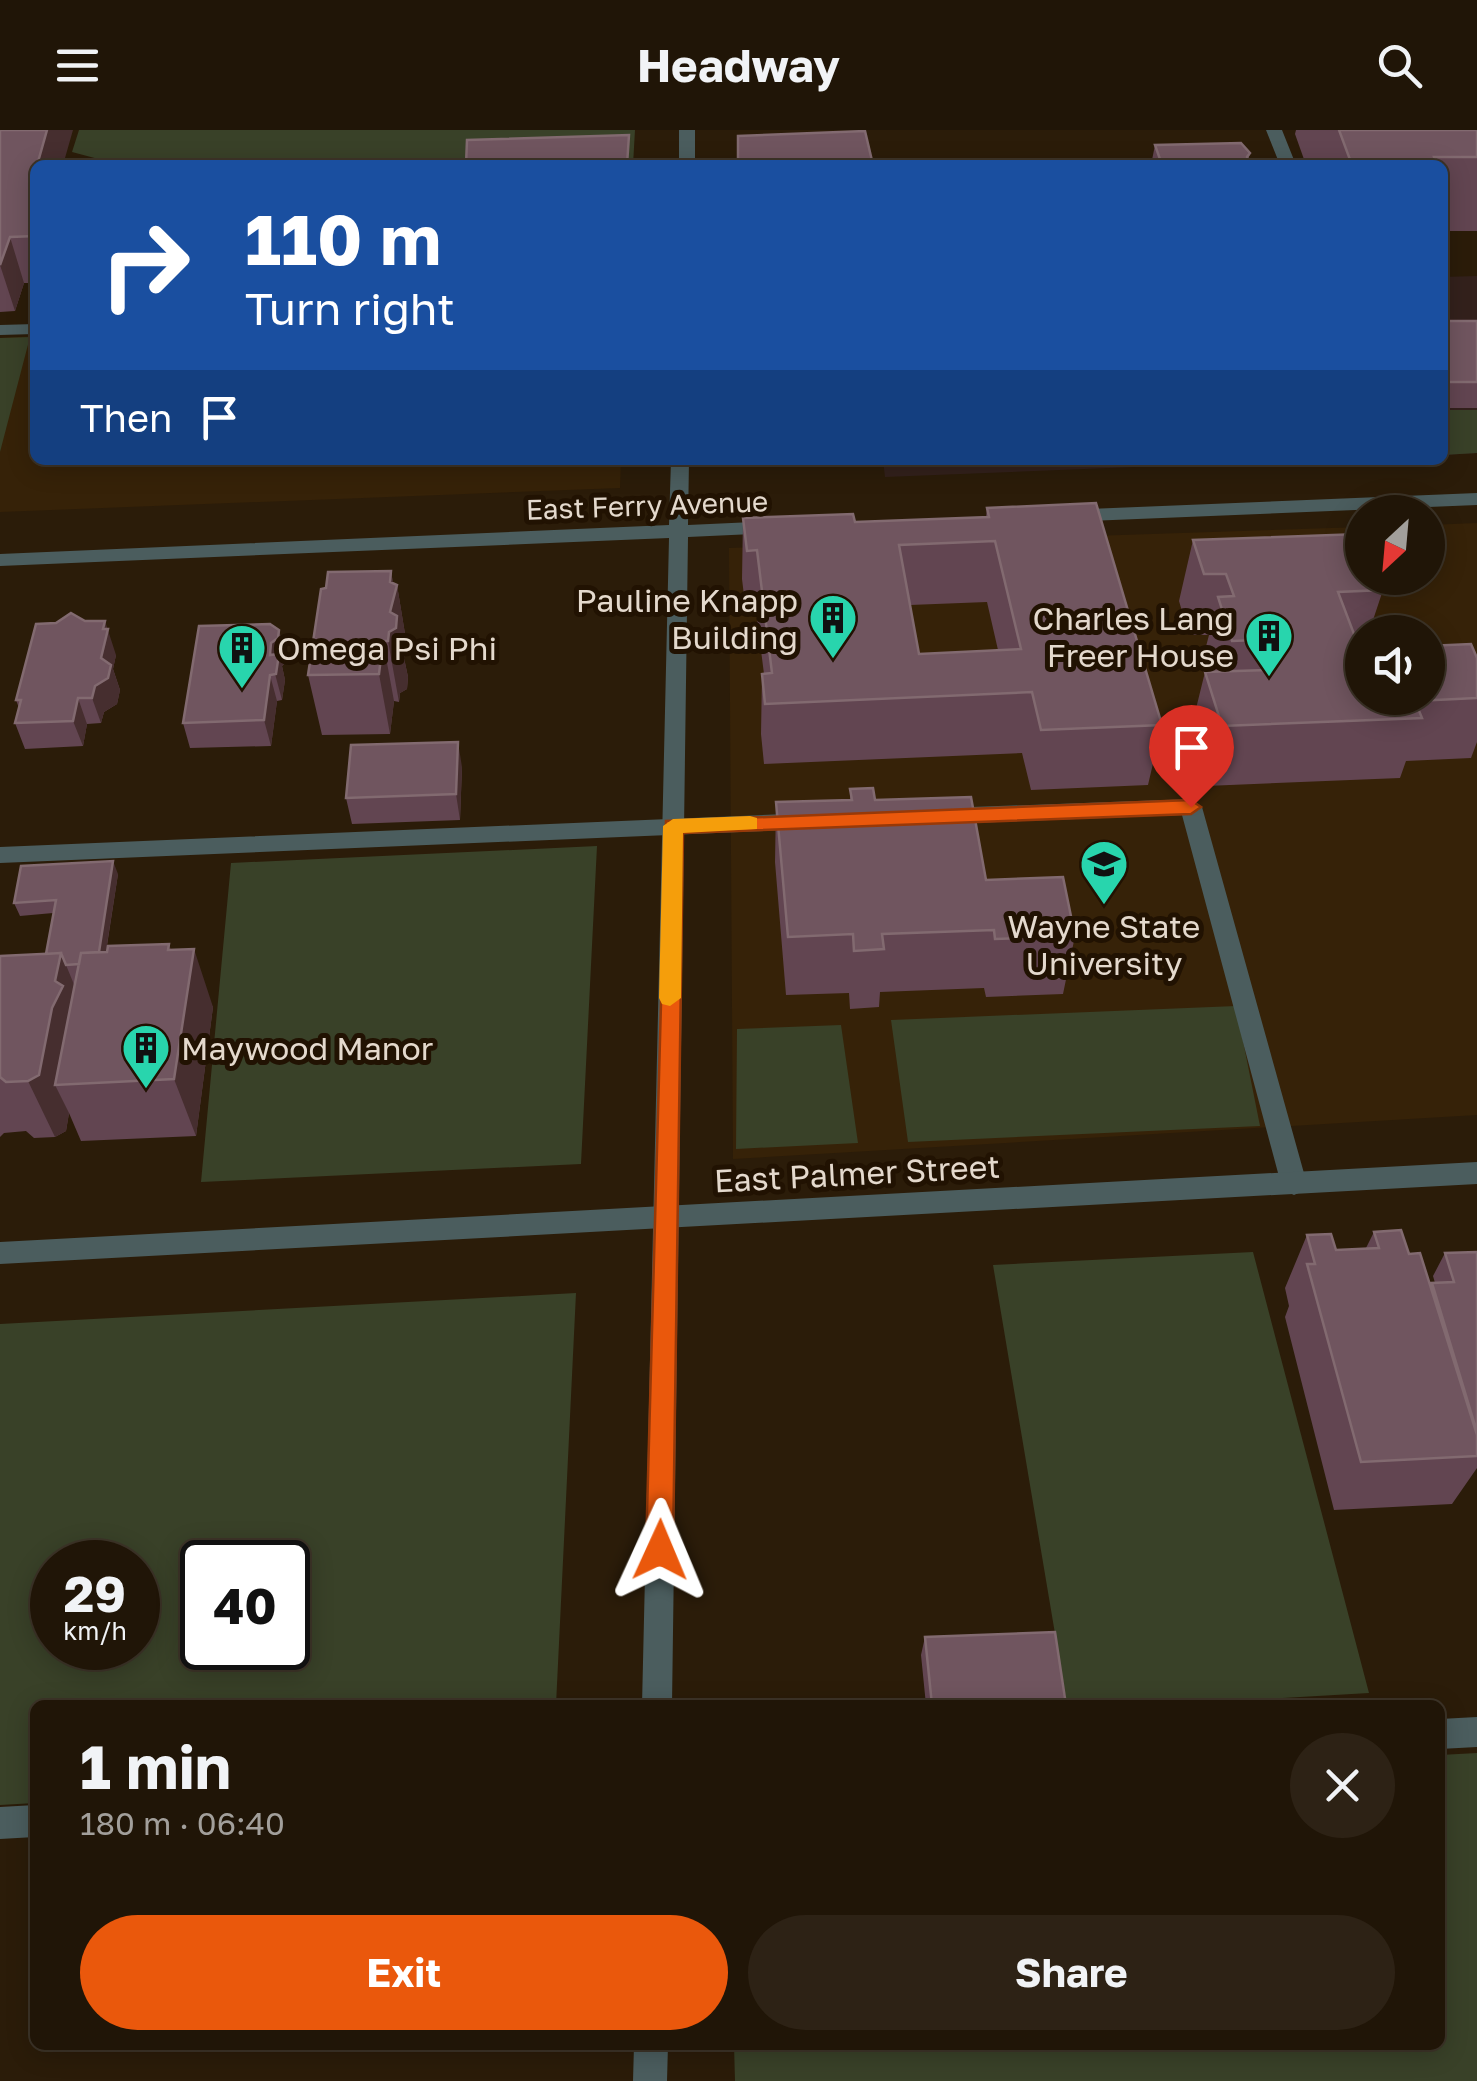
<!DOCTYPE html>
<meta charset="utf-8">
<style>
body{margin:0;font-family:"Golos Text",sans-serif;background:#2d2215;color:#f1f3f6;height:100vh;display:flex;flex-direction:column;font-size:38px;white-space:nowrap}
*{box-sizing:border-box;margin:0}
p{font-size:32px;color:#a29f9b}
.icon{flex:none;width:55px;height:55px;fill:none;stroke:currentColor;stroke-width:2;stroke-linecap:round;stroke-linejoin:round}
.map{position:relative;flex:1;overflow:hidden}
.panel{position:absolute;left:30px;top:1570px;width:1415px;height:350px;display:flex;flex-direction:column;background:#201507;border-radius:15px;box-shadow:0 5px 25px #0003,0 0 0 2px #3d3428}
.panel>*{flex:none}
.guide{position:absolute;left:30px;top:30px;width:1418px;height:305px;border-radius:15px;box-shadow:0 5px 25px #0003,0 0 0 2px #3d3428;background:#1a4fa0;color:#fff;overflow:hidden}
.needle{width:65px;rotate:206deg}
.controls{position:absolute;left:1345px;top:365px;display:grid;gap:20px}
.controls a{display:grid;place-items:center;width:100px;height:100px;border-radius:50%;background:#201507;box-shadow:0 5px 25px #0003,0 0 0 2px #3d3428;font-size:50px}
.speed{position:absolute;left:30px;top:1410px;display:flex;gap:20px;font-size:50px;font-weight:700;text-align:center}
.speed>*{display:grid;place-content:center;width:130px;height:130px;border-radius:50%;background:#201507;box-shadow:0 5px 25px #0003,0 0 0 2px #3d3428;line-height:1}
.speed small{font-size:25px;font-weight:400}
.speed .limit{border:5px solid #111;border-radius:15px;background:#fff;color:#111}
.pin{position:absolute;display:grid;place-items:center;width:85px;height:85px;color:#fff;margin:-102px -42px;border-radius:50% 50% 50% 0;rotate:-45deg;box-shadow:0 0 10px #0007}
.pin .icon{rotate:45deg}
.me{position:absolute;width:110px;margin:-55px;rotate:1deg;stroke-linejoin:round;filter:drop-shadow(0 0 8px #0008)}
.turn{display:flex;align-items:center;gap:35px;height:210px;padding:0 50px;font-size:45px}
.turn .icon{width:130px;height:130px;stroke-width:2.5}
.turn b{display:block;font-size:70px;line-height:85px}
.then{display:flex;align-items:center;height:95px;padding:0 50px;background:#0003;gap:20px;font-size:38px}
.round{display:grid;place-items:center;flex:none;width:105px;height:105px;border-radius:52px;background:#2d2215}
.overview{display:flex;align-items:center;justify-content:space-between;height:170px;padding:0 50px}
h1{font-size:60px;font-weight:700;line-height:75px}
.button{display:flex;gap:20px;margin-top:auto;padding:20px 50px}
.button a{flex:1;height:115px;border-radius:60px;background:#ea580c;color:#fff;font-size:40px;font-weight:700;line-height:115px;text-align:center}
.button a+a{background:#2d2215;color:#f1f3f6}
header{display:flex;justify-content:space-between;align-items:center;height:130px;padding:0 50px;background:#201507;font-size:45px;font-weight:700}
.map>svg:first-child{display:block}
.commercial{fill:#33211c}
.built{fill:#362208;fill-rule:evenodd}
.green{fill:#394128;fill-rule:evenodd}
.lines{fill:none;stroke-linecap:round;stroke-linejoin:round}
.service{fill:#4b5d5e;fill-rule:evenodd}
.minor{fill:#4b5d5e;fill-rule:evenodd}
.tertiary{fill:#4b5d5e;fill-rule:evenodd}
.wall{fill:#624551;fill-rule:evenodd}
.shaded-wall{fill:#462e2f}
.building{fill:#70555f;stroke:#826a70;stroke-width:2.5;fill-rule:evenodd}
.route{fill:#ea580c;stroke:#983908;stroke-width:2.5}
.slow{fill:#f59e0b}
.labels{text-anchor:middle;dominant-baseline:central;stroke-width:10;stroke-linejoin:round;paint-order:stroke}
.far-street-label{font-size:28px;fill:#e4d9cd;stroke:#211202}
.poi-label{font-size:32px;fill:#e4d9cd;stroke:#211202;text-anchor:end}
.street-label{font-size:32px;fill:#e4d9cd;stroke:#211202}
</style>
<header><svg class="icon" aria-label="menu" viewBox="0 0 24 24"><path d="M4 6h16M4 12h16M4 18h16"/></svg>Headway<svg class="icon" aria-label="search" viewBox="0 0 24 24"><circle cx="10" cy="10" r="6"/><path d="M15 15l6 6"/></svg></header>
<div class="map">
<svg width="1477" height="1951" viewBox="0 0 1477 1951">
<rect width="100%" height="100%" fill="#2b1c09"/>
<path class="commercial" d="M1477,146V323L1443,325L1442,147Z
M883,330H1309L885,347Z"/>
<path class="built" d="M35,206V330H621L620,358L0,382V208Z
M1477,393V985L733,1029L729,418L1362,397V448H1428V395ZM1362,502H1428V568H1362Z"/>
<path class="green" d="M79,0H635L633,35H121L72,22Z
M30,207L0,322V208Z
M1442,280H1477V323L1443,325Z
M597,716L581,1034L201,1052L231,733Z
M1236,876L1260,996L908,1012L891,890Z
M841,895L858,1013L736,1019L737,899Z
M1253,1122L1369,1563L1161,1575H1067L993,1135Z
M576,1163L556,1575H35V1673L0,1675V1194ZM52,1432H138V1518H52ZM202,1432H288V1518H202Z
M1477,1623V1951H735L734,1915H1440V1625Z"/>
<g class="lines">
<path class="service" d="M1266,0H1282L1296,35H1280Z
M35,194V204L0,205V195Z
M1191,669L1202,677L1307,1054L1303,1061L1294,1065L1285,1061L1281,1054L1182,685L944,694L933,686L944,678Z
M809,683L820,691L809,699L0,733V717Z
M1477,1587V1617L1440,1619V1589Z
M35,1675V1707L0,1709V1677Z"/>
<path class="minor" d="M1477,1032V1054L0,1134V1112Z"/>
<path class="tertiary" d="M679,0H695V35H679Z
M671,330H689L688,395L774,391L784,397L774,403L688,407L672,1575H642L669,408L0,436V424L669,395Z
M1477,363V375L1064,392L1054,386L1064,380Z
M634,1915H668L667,1951H633Z"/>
</g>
<path class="wall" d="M0,0L35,35V153H24L15,181L0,182Z
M1296,0H1477V101H1442V35H1306L1295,4Z
M1155,15L1250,23L1248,30L1250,35H1151Z
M1442,191H1477V278H1442Z
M125,330H224L223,333L126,335Z
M987,378L1162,595L1148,655L1031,660L1022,623L764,634L761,604L762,544H764L756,481L746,482L742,449L743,388L855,392L986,387ZM987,472L998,520L919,524L910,475Z
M1193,410L1383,460L1369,502H1362V521H1361L1362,568L1477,528V612L1471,628L1406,631L1400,648L1206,656L1190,603L1205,542H1207L1203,528L1209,505H1189L1179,471Z
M391,441L393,454L397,455L407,516L404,528L408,547L407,559L400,563L399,572L394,571L390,604L322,605L308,545L326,458Z
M279,500L285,525L284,534L282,536L285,550L282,570L277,571L271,616L190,618L183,593Z
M116,525L113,539L120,560L117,574L104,582L101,593L87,594L83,616L25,619L15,593L19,578L16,570Z
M462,637L460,690L352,694L346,668Z
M850,659L875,670L986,750L1075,806L1063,864L986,867L984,858L880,862L879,877L850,879L849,863L786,865L775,732L776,672L850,670Z
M118,744L106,822L171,820L213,877L196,1006L81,1011L69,983L66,1001L55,1007L34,1008L26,1001L4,1003L0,1007V826L46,824L53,783L20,786L14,773Z
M1374,1102L1409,1124L1430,1156L1432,1153H1435L1433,1146L1445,1123L1477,1122V1338L1452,1374L1334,1380L1285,1187L1289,1176L1285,1158L1307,1105L1336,1120L1366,1118Z
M925,1507L1066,1575H926L921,1525Z"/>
<path class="shaded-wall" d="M47,0H73L63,35L38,32Z
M10,107L24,153L15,181L0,135Z
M391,441L395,463L397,455L407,516L404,528L408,547L407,559L400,563L399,572L388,511L390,482V452Z
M105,491L116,525L113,539L120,560L117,574L104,582L101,593L92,568L101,528Z
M279,500L285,525L284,534L282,536L285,550L282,570L270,525L271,513Z
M383,511L394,571L390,604L379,544Z
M270,545L277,571L271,616L264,590Z
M78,568L87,594L83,616L73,591Z
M458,612L462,637L460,690L456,664Z
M113,731L118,744L102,846L97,833Z
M169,814L187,865L194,819L213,877L196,1006L174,949L168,820Z
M61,823L85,881L55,955L69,983L66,1001L55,1007L28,951Z"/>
<path class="building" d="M0,0H47L38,32L68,31L67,35H35V106L10,107L0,135Z
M1339,0H1477V27H1434L1437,35H1352Z
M865,1L873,35H738V6Z
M629,5L627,35H466L467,10Z
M1241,13L1250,23L1247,27L1250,35H1162L1155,15Z
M316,32V35H279Z
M1442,47L1448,60H1442Z
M1442,191H1477V252H1446L1442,244V221H1446L1442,213Z
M1096,373L1162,595L1041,600L1032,562L765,574L762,544L772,543L757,420L747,421L743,388L853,384L855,392L989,387L987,378ZM995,411L1021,519L919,524L899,415Z
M1360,404L1362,409V448H1378L1383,460L1338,462L1362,525V568H1428V516L1471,514L1477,528V568L1415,571L1422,588L1222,596L1205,542L1267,540L1257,510L1232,511L1218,467L1234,466L1226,444H1204L1193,410Z
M391,441L390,452L397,455L390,482L397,486L396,498L389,502L388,511H383L379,544L308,545L321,459L326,458L328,442Z
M71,483L85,491H105L103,499H108L101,528L111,535L108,548L95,556L92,568H78L73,591L15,593L21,570H16L36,494L56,493Z
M270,494L279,500L278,508L271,513L270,525L279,524L276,544L270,545L264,590L183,593L199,496Z
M458,612L456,664L346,668L351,615Z
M873,658L875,670L971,667L986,750L1063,747L1075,806L995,809L994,800L882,804L884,819L854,821L853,804L788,807L776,672L852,670L850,659Z
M113,731L99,822L81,823L79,834L66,835L61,823L46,824L56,770L14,773L21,736Z
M169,814L168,820L194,819L174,949L55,955L81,823L107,822L108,816Z
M61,823L55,851L63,856L52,878L39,945L28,951L6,952L0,947V826Z
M1401,1100L1409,1124L1420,1123L1477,1305V1326L1361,1332L1307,1134H1315L1307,1105L1331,1104L1336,1120L1379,1118L1374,1102Z
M1477,1122V1302L1432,1153L1454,1152L1445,1123Z
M1055,1502L1066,1575H932L925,1507Z"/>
<path class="route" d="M1191,670L1201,677L1191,684L683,703L673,1420L669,1429L660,1433L650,1429L646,1420L666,691Z"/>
<path class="slow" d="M750,686L757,688V699L683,703L681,868L670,876L662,874L659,868L663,696L673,689Z"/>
<defs>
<g id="building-pin" transform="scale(2.5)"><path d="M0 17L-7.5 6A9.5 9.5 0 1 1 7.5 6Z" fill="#28d5ad" stroke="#211202"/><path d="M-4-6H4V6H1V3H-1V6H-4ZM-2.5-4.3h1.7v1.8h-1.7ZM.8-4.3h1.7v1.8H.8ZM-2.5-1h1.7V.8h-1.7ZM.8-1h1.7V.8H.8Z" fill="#111"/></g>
<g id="university-pin" transform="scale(2.5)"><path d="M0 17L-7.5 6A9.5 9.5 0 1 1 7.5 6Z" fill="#28d5ad" stroke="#211202"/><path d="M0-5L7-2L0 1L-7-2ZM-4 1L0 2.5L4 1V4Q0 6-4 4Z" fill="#111"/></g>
</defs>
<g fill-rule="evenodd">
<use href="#building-pin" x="833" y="488"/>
<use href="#building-pin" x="1269" y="506"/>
<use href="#building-pin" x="242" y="518"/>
<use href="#university-pin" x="1104" y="734"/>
<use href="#building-pin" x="146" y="918"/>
</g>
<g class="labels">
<g class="far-street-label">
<text transform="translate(647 375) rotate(-2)">East Ferry Avenue</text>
</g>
<g class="poi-label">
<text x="798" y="470">Pauline Knapp<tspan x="798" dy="37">Building</tspan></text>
<text x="1234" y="488">Charles Lang<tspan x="1234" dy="37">Freer House</tspan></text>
<text x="277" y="518" text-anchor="start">Omega Psi Phi</text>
<text x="1104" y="796" text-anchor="middle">Wayne State<tspan x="1104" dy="37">University</tspan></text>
<text x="181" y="918" text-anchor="start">Maywood Manor</text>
</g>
<g class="street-label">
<text transform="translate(857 1043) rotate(-3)">East Palmer Street</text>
</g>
</g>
</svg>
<div class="controls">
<a><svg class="needle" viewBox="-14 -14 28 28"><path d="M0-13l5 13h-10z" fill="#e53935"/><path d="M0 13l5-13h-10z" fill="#a29f9b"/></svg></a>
<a><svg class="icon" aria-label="sound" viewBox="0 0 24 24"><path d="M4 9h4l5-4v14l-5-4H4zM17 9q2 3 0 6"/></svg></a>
</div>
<div class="speed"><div>29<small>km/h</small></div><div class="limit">40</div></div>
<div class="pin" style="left:1191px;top:677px;background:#d93025"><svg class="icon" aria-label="arrive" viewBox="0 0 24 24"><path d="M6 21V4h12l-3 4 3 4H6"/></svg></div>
<svg class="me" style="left:660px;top:1420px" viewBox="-20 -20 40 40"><path d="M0-17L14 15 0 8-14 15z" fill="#ea580c" stroke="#fff" stroke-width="4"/></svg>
<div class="guide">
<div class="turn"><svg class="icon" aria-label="right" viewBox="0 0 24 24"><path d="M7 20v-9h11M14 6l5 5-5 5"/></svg><div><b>110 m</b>Turn right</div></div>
<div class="then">Then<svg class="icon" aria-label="arrive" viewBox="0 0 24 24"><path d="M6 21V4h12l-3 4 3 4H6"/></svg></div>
</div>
<section class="panel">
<div class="overview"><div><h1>1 min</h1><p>180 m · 06:40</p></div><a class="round"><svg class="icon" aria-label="close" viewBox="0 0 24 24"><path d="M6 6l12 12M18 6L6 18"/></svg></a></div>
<div class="button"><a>Exit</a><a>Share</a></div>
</section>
</div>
